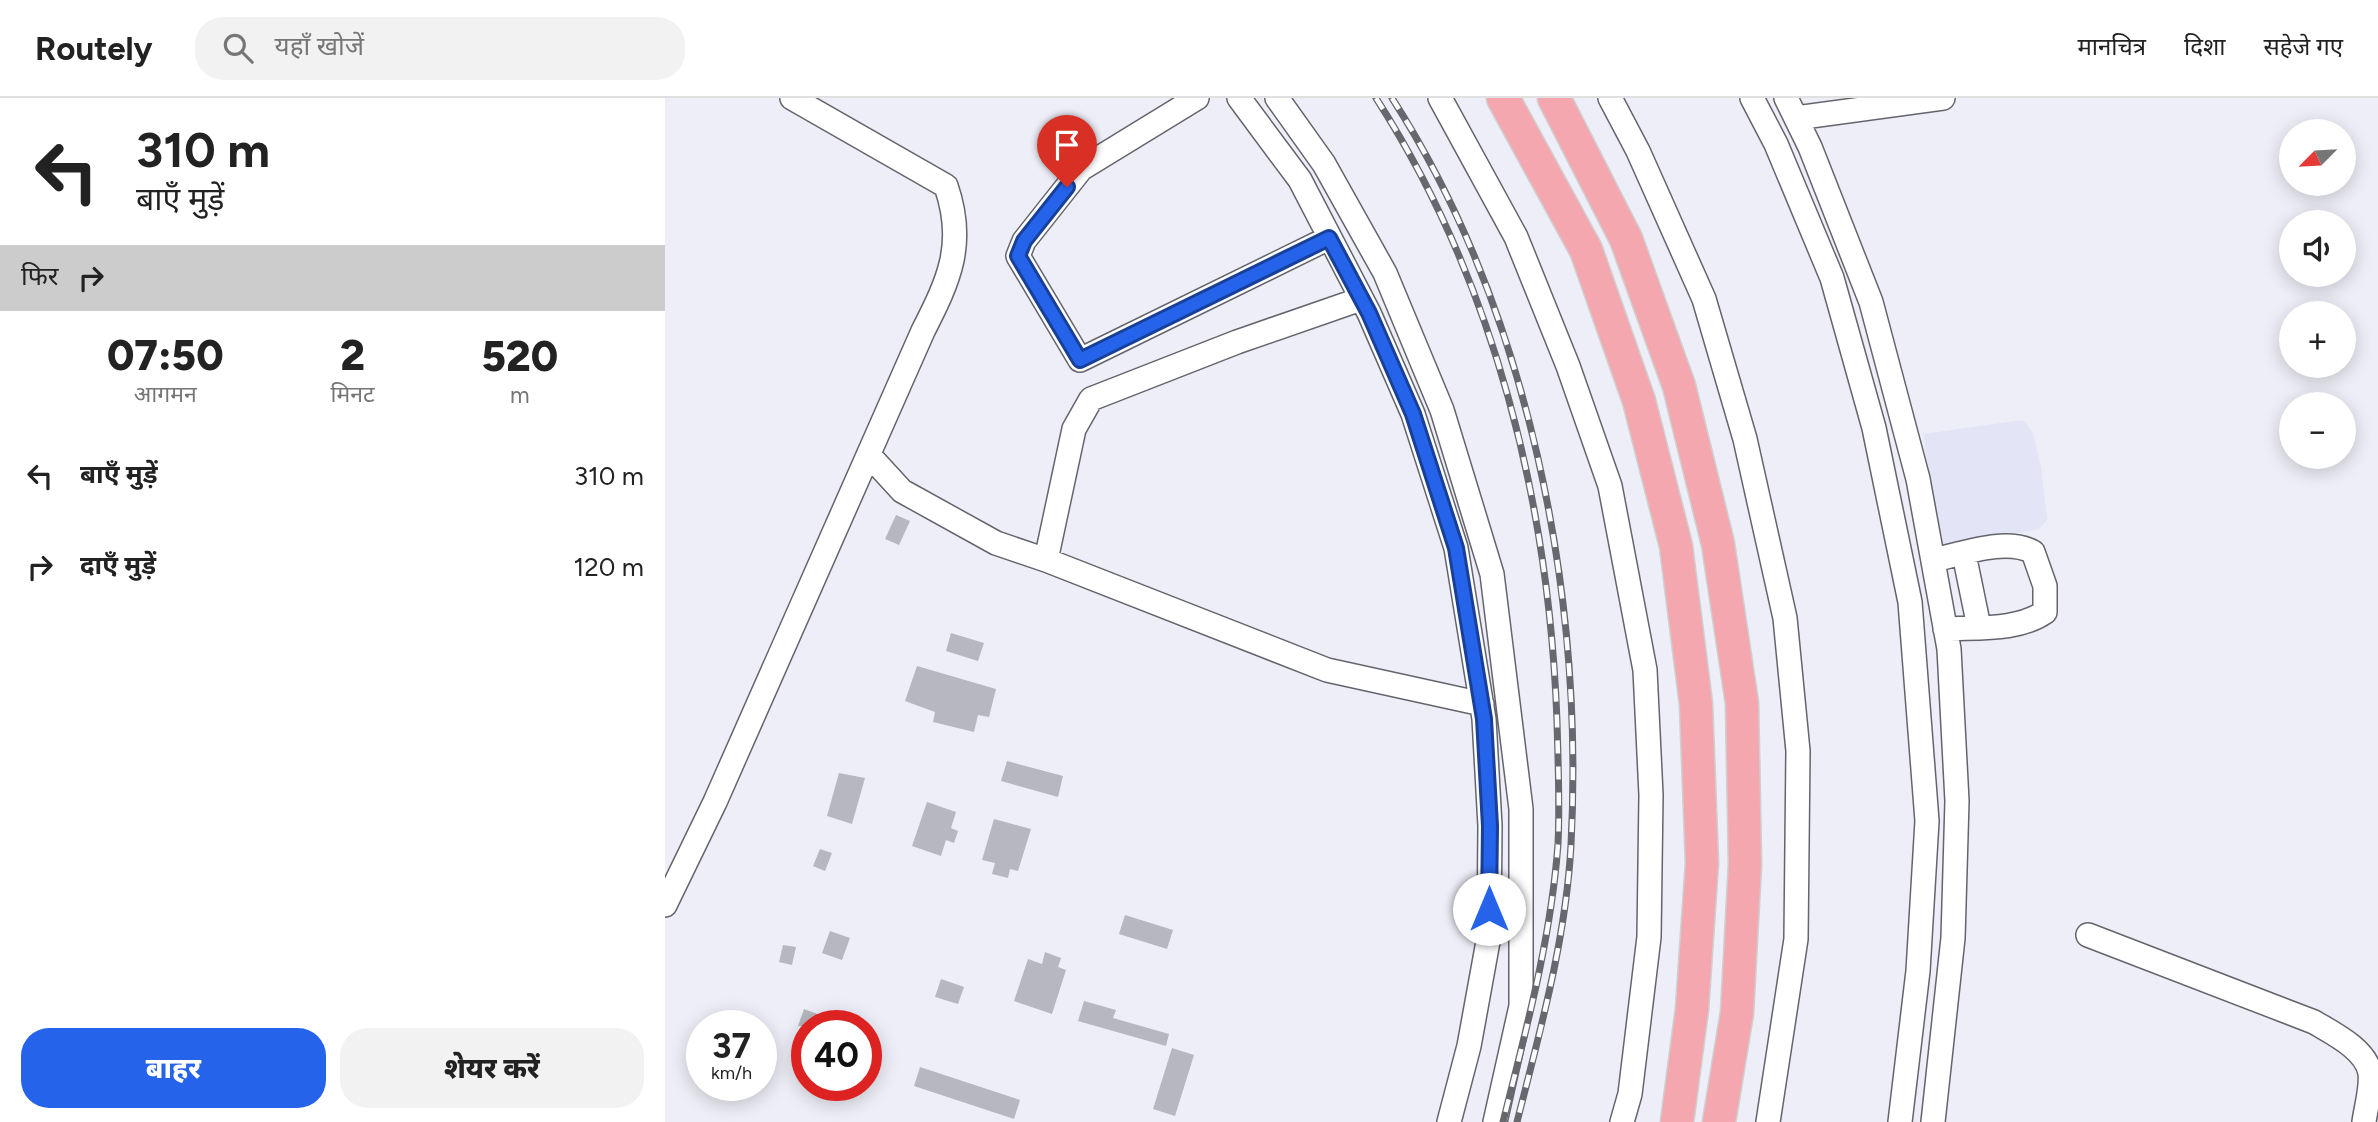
<!DOCTYPE html>
<html lang="hi">
<meta charset="utf-8">
<style>
body{margin:0;font-family:Figtree,"Noto Sans Devanagari",sans-serif;background:#f2f2f2;color:#222;height:100vh;display:flex;flex-direction:column;font-size:26px;white-space:nowrap}
*{box-sizing:border-box;margin:0}
p{font-size:23px;color:#767676}
.icon{flex:none;width:38px;height:38px;fill:none;stroke:currentColor;stroke-width:2;stroke-linecap:round;stroke-linejoin:round}
.map{position:relative;flex:1;overflow:hidden}
.side{display:flex;flex-direction:column;background:#fff;width:665px}
.side>*{flex:none}
.top-card{background:#fff;color:#222;overflow:hidden}
.needle{width:46px;rotate:246deg}
.controls{position:absolute;left:1614px;top:21px;display:grid;gap:14px}
.controls a{display:grid;place-items:center;width:77px;height:77px;border-radius:50%;background:#fff;box-shadow:0 4px 18px #0003;font-size:35px}
.speed{position:absolute;left:21px;top:912px;display:flex;gap:14px;font-size:35px;font-weight:700;text-align:center}
.speed>*{display:grid;place-content:center;width:91px;height:91px;border-radius:50%;background:#fff;box-shadow:0 4px 18px #0003;line-height:1}
.speed small{font-size:18px;font-weight:400}
.speed .limit{border:10px solid #d22;background:#fff;color:#111}
.pin{position:absolute;display:grid;place-items:center;width:60px;height:60px;color:#fff;margin:-72px -30px;border-radius:50% 50% 50% 0;rotate:-45deg;box-shadow:0 0 7px #0007}
.pin .icon{rotate:45deg}
.me{position:absolute;width:77px;margin:-38px;rotate:0deg;stroke-linejoin:round;filter:drop-shadow(0 0 5px #0008)}
.turn{display:flex;align-items:center;gap:24px;height:147px;padding:0 21px;font-size:32px}
.turn .icon{width:91px;height:91px;stroke-width:2.5}
.turn b{display:block;font-size:49px;line-height:60px}
.then{display:flex;align-items:center;height:66px;padding:0 21px;background:#0003;gap:14px;font-size:26px}
.eta{display:flex;justify-content:space-evenly;align-items:center;height:119px;text-align:center}
.eta b{font-size:42px;font-weight:800;line-height:49px}
.action{display:flex;gap:14px;margin-top:auto;padding:14px 21px}
.action a{flex:1;height:80px;border-radius:28px;background:#2563eb;color:#fff;font-size:28px;font-weight:800;line-height:80px;text-align:center}
.action a+a{background:#f2f2f2;color:#222}
ul{padding:0;list-style:none}
li{display:flex;align-items:center;gap:21px;height:91px;padding:0 21px}
li div{flex:1}
li b{display:block;font-size:26px}
li em{font-style:normal}
header{display:flex;align-items:center;gap:42px;box-sizing:border-box;height:98px;padding:0 35px;background:#fff;border-bottom:2px solid #e0e0e0}
header strong{font-size:33px}
nav{display:flex;gap:38px;margin-inline-start:auto;font-size:24px}
.search{width:490px;height:63px;background:#f2f2f2;display:flex;align-items:center;gap:18px;box-sizing:border-box;padding:0 24px;border-radius:28px;color:#767676;font-size:26px}
main{display:flex;flex:1;min-height:0}
.map>svg:first-child{display:block}
.built{fill:#e3e4f5}
.building{fill:#b6b7bf}
.lines{fill:none;stroke-linecap:round;stroke-linejoin:round}
.minor-casing{stroke:#64656c;stroke-width:26}
.highway-casing{stroke:#cfcfcf;stroke-width:35}
.minor{stroke:#fff;stroke-width:23}
.highway{stroke:#f5a7b0;stroke-width:32}
.rail-casing{stroke:#67686d;stroke-width:7}
.rail{stroke:#fcfcfe;stroke-width:4.5;stroke-dasharray:13;stroke-linecap:butt}
.route-casing{stroke:#184099;stroke-width:18}
.route{stroke:#2563eb;stroke-width:12}
</style>
<header>
<strong>Routely</strong>
<div class="search"><svg class="icon" aria-label="search" viewBox="0 0 24 24"><circle cx="10" cy="10" r="6"/><path d="M15 15l6 6"/></svg>यहाँ खोजें</div>
<nav><a>मानचित्र</a><a>दिशा</a><a>सहेजे गए</a></nav>
</header>
<main>
<section class="side">
<div class="top-card">
<div class="turn"><svg class="icon" aria-label="left" viewBox="0 0 24 24"><path d="M17 20v-9H6M10 6l-5 5 5 5"/></svg><div><b>310 m</b>बाएँ मुड़ें</div></div>
<div class="then">फिर<svg class="icon" aria-label="right" viewBox="0 0 24 24"><path d="M7 20v-9h11M14 6l5 5-5 5"/></svg></div>
</div>
<div class="eta">
<div><b>07:50</b><p>आगमन</p></div>
<div><b>2</b><p>मिनट</p></div>
<div><b>520</b><p>m</p></div>
</div>
<ul>
<li><svg class="icon" aria-label="left" viewBox="0 0 24 24"><path d="M17 20v-9H6M10 6l-5 5 5 5"/></svg><div><b>बाएँ मुड़ें</b></div><em>310 m</em></li>
<li><svg class="icon" aria-label="right" viewBox="0 0 24 24"><path d="M7 20v-9h11M14 6l5 5-5 5"/></svg><div><b>दाएँ मुड़ें</b></div><em>120 m</em></li>
</ul>
<div class="action"><a>बाहर</a><a>शेयर करें</a></div>
</section>
<div class="map">
<svg width="1713" height="1024" viewBox="0 0 1713 1024">
<rect width="100%" height="100%" fill="#edeef7"/>
<path class="built" d="M1358,322L1368,335L1376,369L1382,422L1374,431L1276,449L1258,336Z"/>
<path class="building" d="M231,417L245,423L234,447L220,441Z
M286,535L319,545L313,563L281,553Z
M252,568L331,591L324,619L313,617L309,634L268,624L270,614L240,603Z
M342,663L398,678L393,699L336,683Z
M174,675L200,680L187,726L162,718Z
M262,704L291,714L286,730L293,733L289,745L281,742L276,758L247,748Z
M329,721L366,731L353,773L345,771L343,780L327,776L330,765L317,762Z
M155,751L167,755L160,773L148,768Z
M460,817L508,832L502,851L454,836Z
M165,833L185,840L177,862L157,855Z
M118,847L131,849L127,867L114,864Z
M380,854L396,860L393,869L401,872L387,916L349,903L363,861L377,866Z
M276,881L299,889L293,906L270,899Z
M419,903L451,912L448,920L504,936L501,948L413,923Z
M139,911L180,926V928H133Z
M507,950L529,957L510,1018L488,1011Z
M255,969L355,1002L349,1021L249,988Z"/>
<g class="lines">
<g class="minor-casing">
<path id="minor" d="M532,0L416,71L359,143L353,158L415,262L664,140
M574,0L635,82L704,215L748,316L791,450L819,621L825,728L824,838L804,948L784,1024
M612,0L659,66L720,175L777,312L827,476L856,711V908L830,1024
M775,0L851,139L903,268L945,388L980,572L986,697L984,839L965,996L957,1024
M945,0L973,53L1039,201L1080,341L1120,520L1133,653L1131,841L1103,1024
M1087,0L1111,46L1167,180L1209,330L1245,504L1262,723L1253,873L1235,1024
M1121,0L1145,49L1206,204L1253,381L1284,551L1292,703L1288,840L1268,1024
M1131,20L1278,0
M696,201L572,244L426,301L409,331L381,462L662,572L817,606
M204,357L237,393L331,445L381,462
M1299,456L1314,529
M1268,462C1297,456 1341,439 1368,454L1380,488V514C1353,533 1312,529 1280,531
M0,807L50,704L258,233C284,182 301,146 281,88L127,0
M1423,837L1649,924C1667,935 1701,951 1705,975C1707,989 1701,1009 1699,1024"/>
</g>
<g class="highway-casing">
<path id="highway" d="M838,0L921,152L974,303L1011,448L1031,606L1037,765L1027,911L1012,1024
M889,0L961,141L1014,288L1053,446L1077,605L1080,766L1072,915L1054,1024"/>
</g>
<use href="#minor" class="minor"/>
<use href="#highway" class="highway"/>
<g class="rail-casing">
<path id="rail" d="M711,0C830,185 884,405 892,623C893,664 895,706 893,746C886,841 861,932 838,1024
M727,0C864,213 919,496 906,747C901,841 875,933 852,1024"/>
</g>
<use href="#rail" class="rail"/>
</g>
<g class="lines">
<g class="route-casing">
<path id="route" d="M402,89L359,143L353,158L415,262L664,140L704,215L748,316L791,450L819,621L825,728L824,811"/>
</g>
<use href="#route" class="route"/>
</g>
</svg>
<div class="controls">
<a><svg class="needle" viewBox="-14 -14 28 28"><path d="M0-13l5 13h-10z" fill="#e53935"/><path d="M0 13l5-13h-10z" fill="#767676"/></svg></a>
<a><svg class="icon" aria-label="sound" viewBox="0 0 24 24"><path d="M4 9h4l5-4v14l-5-4H4zM17 9q2 3 0 6"/></svg></a>
<a>+</a>
<a>−</a>
</div>
<div class="speed"><div>37<small>km/h</small></div><div class="limit">40</div></div>
<div class="pin" style="left:402px;top:89px;background:#d93025"><svg class="icon" aria-label="arrive" viewBox="0 0 24 24"><path d="M6 21V4h12l-3 4 3 4H6"/></svg></div>
<svg class="me" style="left:824px;top:811px" viewBox="-20 -20 40 40"><circle r="19" fill="#fff"/><path d="M0-13L10 11 0 6-10 11z" fill="#2563eb"/></svg>
</div>
</main>
